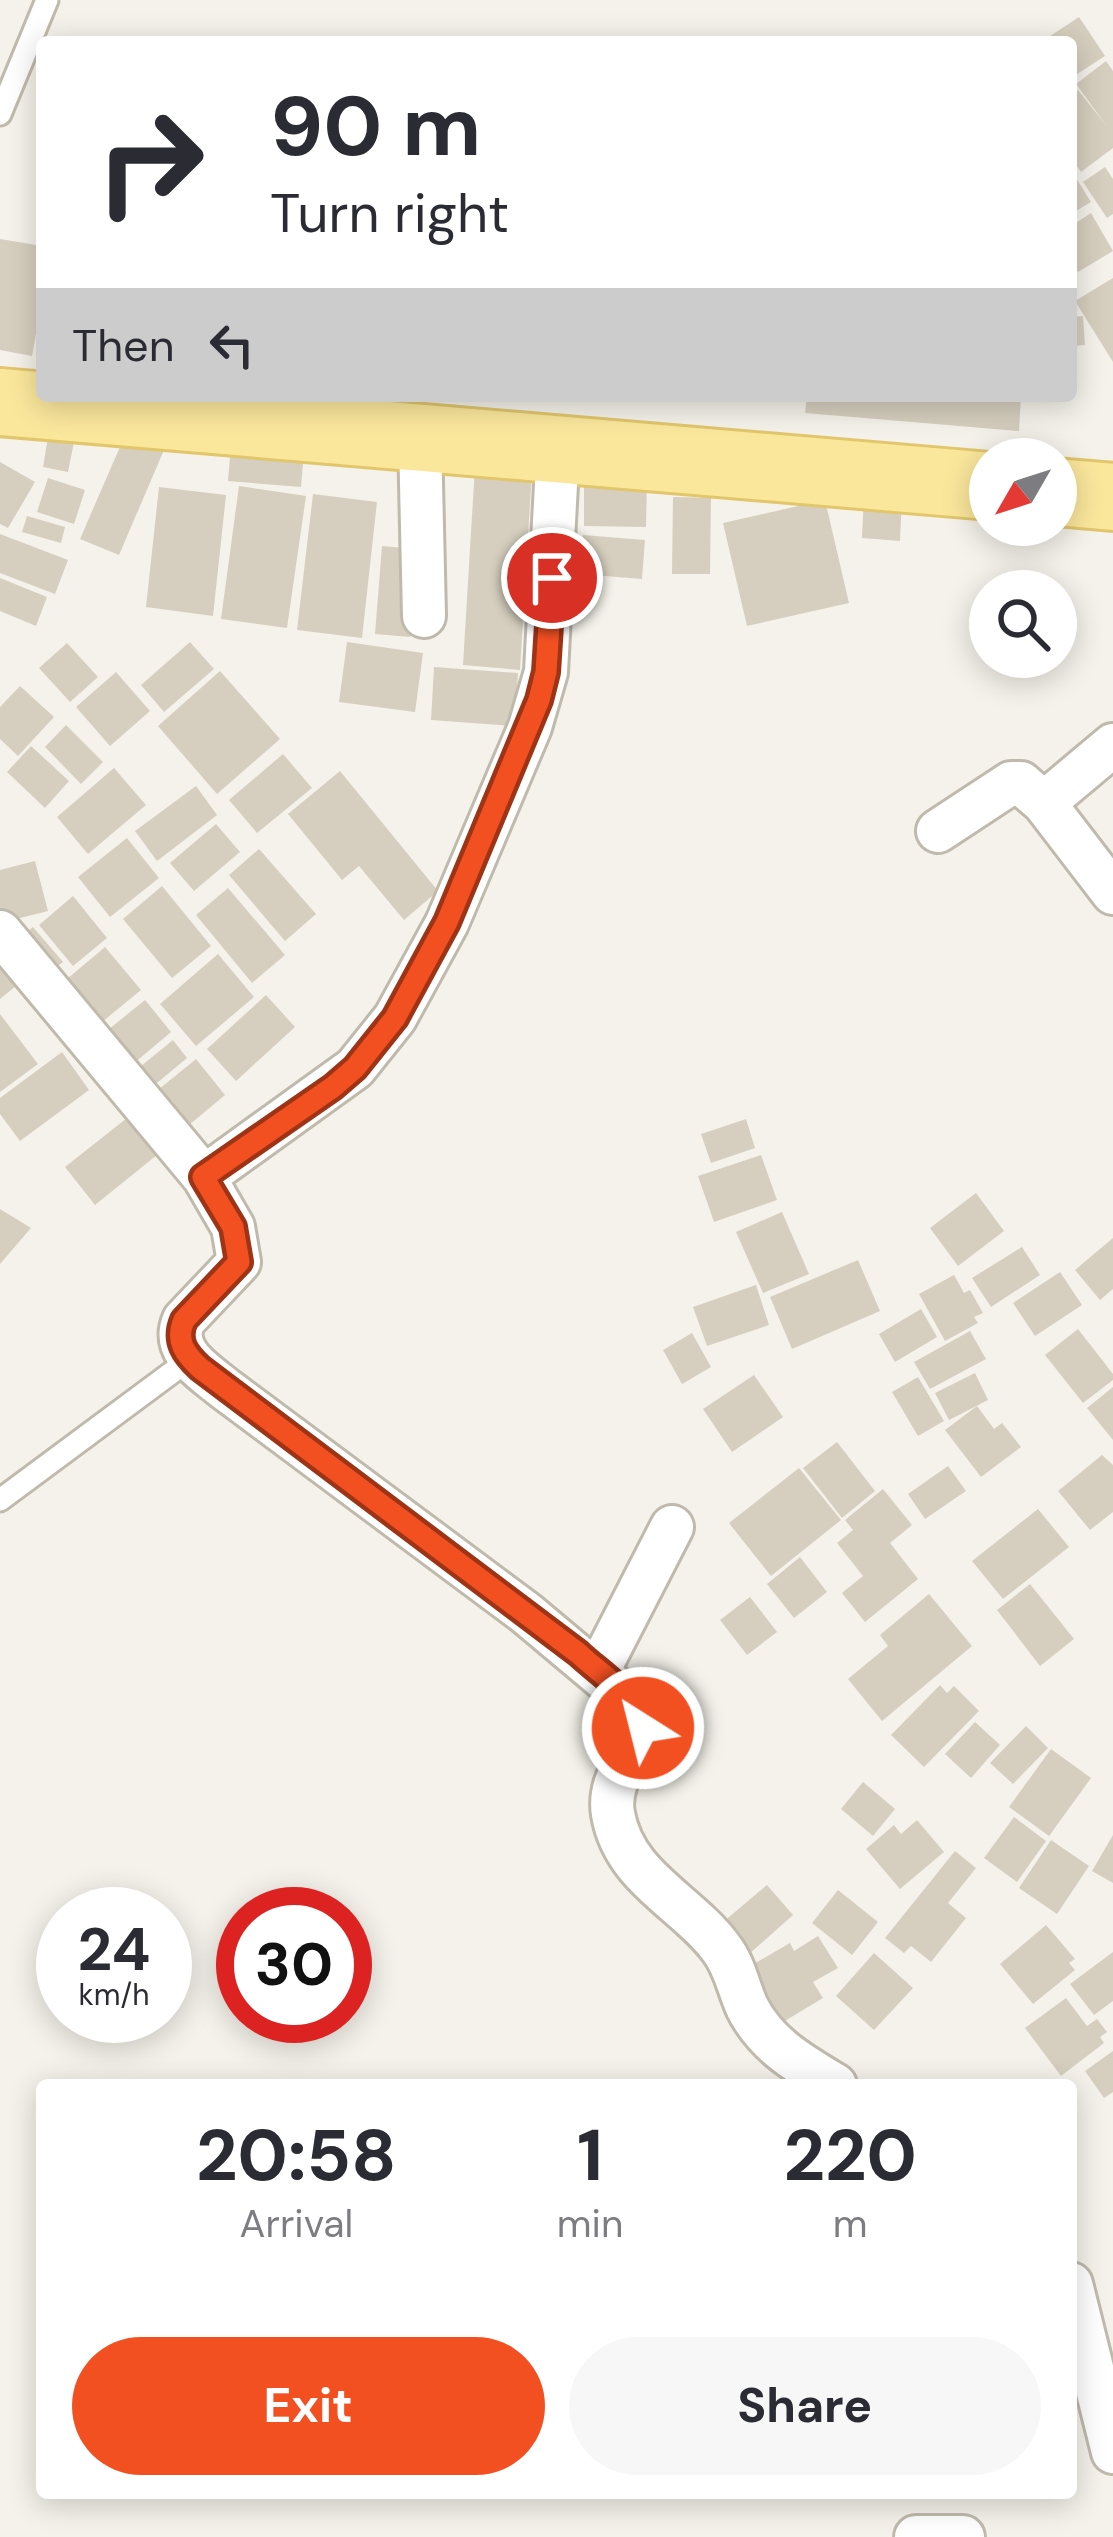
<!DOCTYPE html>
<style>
body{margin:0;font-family:"DM Sans",sans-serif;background:#f7f7f7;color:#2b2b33;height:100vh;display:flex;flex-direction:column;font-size:45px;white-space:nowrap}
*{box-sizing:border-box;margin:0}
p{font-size:39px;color:#7c7c81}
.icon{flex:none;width:66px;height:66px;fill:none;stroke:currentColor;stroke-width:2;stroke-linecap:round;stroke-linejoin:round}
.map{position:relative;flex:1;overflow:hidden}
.sheet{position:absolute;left:36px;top:2079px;width:1041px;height:420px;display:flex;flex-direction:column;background:#fff;border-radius:12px;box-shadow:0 6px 30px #0003}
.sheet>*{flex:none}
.hud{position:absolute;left:36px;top:36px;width:1041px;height:366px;border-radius:12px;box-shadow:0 6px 30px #0003;background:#fff;color:#2b2b33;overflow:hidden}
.needle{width:78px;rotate:231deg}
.buttons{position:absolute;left:969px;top:438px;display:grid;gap:24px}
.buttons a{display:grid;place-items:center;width:108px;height:108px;border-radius:50%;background:#fff;box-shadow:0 6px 30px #0003;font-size:60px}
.speed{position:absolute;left:36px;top:1887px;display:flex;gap:24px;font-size:60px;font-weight:700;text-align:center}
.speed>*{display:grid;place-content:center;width:156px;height:156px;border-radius:50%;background:#fff;box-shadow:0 6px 30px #0003;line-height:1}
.speed small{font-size:30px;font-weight:400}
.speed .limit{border:18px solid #d22;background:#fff;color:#111}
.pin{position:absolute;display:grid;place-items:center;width:102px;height:102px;color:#fff;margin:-51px;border:6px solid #fff;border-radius:50%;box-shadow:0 3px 12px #0007}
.me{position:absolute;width:132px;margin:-66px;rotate:324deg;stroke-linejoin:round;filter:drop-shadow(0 0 9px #0008)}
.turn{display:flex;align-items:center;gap:42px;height:252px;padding:0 36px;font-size:54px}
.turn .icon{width:156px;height:156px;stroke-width:2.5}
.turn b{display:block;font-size:84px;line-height:102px}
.then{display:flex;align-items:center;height:114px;padding:0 36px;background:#0003;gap:24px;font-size:45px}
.eta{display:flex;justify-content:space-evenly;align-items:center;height:204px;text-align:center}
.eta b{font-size:72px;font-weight:700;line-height:84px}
.action{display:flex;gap:24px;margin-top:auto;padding:24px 36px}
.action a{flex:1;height:138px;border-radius:72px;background:#f35022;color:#fff;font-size:48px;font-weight:700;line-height:138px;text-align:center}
.action a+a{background:#f7f7f7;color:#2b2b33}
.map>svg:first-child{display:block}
.building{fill:#d6cfbf}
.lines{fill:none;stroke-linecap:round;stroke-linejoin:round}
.service-casing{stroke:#c0baac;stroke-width:27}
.minor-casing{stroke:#c0baac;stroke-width:48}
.primary-casing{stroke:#e1c66b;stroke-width:72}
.service{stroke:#fff;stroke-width:21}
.minor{stroke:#fff;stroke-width:42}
.primary{stroke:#fbe79c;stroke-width:66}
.route-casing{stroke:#9e3416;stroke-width:30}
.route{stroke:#f35022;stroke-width:21}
</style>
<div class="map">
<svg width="1113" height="2537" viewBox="0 0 1113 2537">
<rect width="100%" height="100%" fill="#f4f2ea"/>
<path class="building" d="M1079,17L1105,56L1071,78V42H1041Z
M1106,61L1113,71V148L1081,172L1071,158V95L1078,90L1106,125L1076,84Z
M1105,167L1113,179V214L1107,218L1083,182Z
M1071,170L1091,202L1071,214Z
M1091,213L1113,251L1078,272L1071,261V226Z
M0,239L42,246V300L32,356L0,350Z
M1113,278V362L1075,301Z
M1083,316L1085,345L1071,346V317Z
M807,396H1021L1019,431L805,413Z
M126,433L164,450L119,555L80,539Z
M48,437L74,442L68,472L43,467Z
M231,445L304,451L301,487L228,481Z
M0,462L35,482L8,528L0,524Z
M475,466L532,470L520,670L463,665Z
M48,478L85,490L74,524L37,512Z
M584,478L647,480L646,527L584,526Z
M239,486L306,496L287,628L221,619Z
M159,487L226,495L213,616L146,607Z
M313,494L377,502L362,638L297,630Z
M864,495L902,497L900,541L862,538Z
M673,497L711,498L710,574H672Z
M825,500L849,603L747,626L723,523Z
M27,516L65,527L61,543L22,532Z
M0,534L68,560L55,594L0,573Z
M583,535L645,540L642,579L580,574Z
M382,546L416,549L410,637L375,634Z
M0,578L47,597L36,626L0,611Z
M190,642L214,669L164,712L141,685Z
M347,642L423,653L415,712L339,702Z
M67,643L98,677L70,702L39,668Z
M434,667L518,673L515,726L431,720Z
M220,671L280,739L217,794L158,726Z
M116,672L150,711L110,746L76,707Z
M20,686L54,717L18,756L0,739V707Z
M66,725L103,762L81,784L45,747Z
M31,746L69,781L45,808L7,772Z
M283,754L312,788L257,833L229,800Z
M114,768L146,805L88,854L57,817Z
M340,771L438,891L404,920L359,866L342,880L288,814Z
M196,786L217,815L157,861L135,831Z
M216,824L240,852L194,891L170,863Z
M127,838L159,878L110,917L78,877Z
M259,849L316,914L285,941L229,875Z
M35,861L48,911L0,923V870Z
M162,886L211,946L172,978L123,919Z
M228,888L285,955L252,983L196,915Z
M73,896L107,938L73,966L39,925Z
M33,927L63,962L45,976L16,940Z
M105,947L141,990L102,1022L67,979Z
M0,953L22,981L0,999Z
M218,954L254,997L196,1046L160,1004Z
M266,995L295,1027L236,1081L207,1049Z
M145,1000L171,1032L126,1070L98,1038Z
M0,1014L38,1064L0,1092Z
M173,1040L187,1058L145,1093L130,1075Z
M62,1052L89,1090L20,1141L0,1114V1098Z
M196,1059L225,1095L183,1130L153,1094Z
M127,1118L157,1155L95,1205L65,1167Z
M746,1119L755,1148L711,1163L701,1134Z
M761,1155L777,1200L714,1222L698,1176Z
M976,1193L1004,1231L958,1266L930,1228Z
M0,1209L31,1228L0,1264Z
M782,1212L809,1274L763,1293L736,1232Z
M1113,1238V1289L1100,1300L1075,1270Z
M1022,1247L1040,1275L991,1307L972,1278Z
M858,1260L880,1311L792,1349L770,1297Z
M1060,1272L1082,1305L1035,1336L1013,1303Z
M954,1275L964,1293L970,1290L983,1313L974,1317L978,1323L945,1341L919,1294Z
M756,1285L769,1325L707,1346L693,1307Z
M921,1309L937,1337L895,1362L879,1334Z
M1078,1329L1113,1374V1380L1083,1403L1045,1355Z
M970,1331L986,1359L930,1389L914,1362Z
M692,1333L711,1367L682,1384L663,1350Z
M975,1373L988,1400L949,1420L935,1393Z
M754,1375L783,1417L732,1452L703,1409Z
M918,1377L944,1421L918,1436L892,1392Z
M1113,1387V1440L1087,1408Z
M977,1406L994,1429L1002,1423L1021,1447L981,1477L945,1430Z
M837,1442L875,1491L842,1518L803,1468Z
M1102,1455L1113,1465V1512L1090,1530L1058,1491Z
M948,1466L966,1491L925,1519L908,1494Z
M799,1468L841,1520L771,1576L729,1523Z
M883,1489L912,1525L890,1543L918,1579L865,1622L842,1593L863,1576L837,1543L853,1530L845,1520Z
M1038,1509L1069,1547L1003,1599L972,1561Z
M800,1557L827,1592L794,1618L767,1584Z
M1030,1584L1074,1639L1040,1666L997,1610Z
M929,1594L972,1646L882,1721L848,1679L888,1646L880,1635Z
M750,1597L777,1632L747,1655L720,1620Z
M940,1685L947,1693L954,1686L979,1711L924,1767L891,1735Z
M975,1722L1000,1745L971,1778L945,1754Z
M1026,1726L1048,1748L1013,1784L990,1763Z
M1051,1749L1091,1778L1049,1836L1009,1807Z
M863,1782L895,1809L873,1836L841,1809Z
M1014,1817L1046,1841L1017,1882L984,1858Z
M917,1820L944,1852L900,1889L866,1849L894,1825L901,1834Z
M1113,1835V1883L1092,1871Z
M1051,1840L1089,1866L1057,1914L1019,1888Z
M955,1851L976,1868L948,1903L966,1918L931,1962L911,1946L904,1953L885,1938Z
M767,1885L793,1915L749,1954L722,1923Z
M838,1890L878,1922L852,1955L812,1923Z
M1046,1925L1075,1959L1069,1963L1075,1970L1033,2004L1000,1964Z
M818,1936L838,1968L813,1982L823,1998L778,2025L745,1969L790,1943L794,1951Z
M1113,1952V2001L1094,2015L1070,1984Z
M874,1953L913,1988L874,2030L836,1996Z
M1066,1998L1087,2026L1097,2019L1107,2032L1100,2037L1104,2043L1061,2076L1025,2028Z
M1113,2051V2092L1104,2098L1085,2071Z"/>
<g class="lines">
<g class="service-casing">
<path id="service" d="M0,114L47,0
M0,1500L190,1359"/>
</g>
<g class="minor-casing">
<path id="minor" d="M420,438L424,616
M1113,745L1044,803L1113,893
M938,831L1011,783H1021L1044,803
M0,932L204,1177L233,1227L239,1262L184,1320C170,1351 203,1371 224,1388L526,1613L632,1702L638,1710L643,1728C633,1758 607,1779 613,1814C624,1878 686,1901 721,1948C735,1966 738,1987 747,2007C766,2045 800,2064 835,2085
M204,1177L355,1068L395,1018L447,923L530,727L546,672L558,447
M598,1671L672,1527
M1071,2284L1113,2452
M916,2537H963"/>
</g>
<g class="primary-casing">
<path id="primary" d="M0,402L990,486
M1056,492L1113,497"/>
</g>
<use href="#service" class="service"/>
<use href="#minor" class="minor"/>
<use href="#primary" class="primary"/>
</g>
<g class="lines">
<g class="route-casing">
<path id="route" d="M552,578L546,672L539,700L447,922L395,1018L355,1068L333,1087L203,1177L233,1227L239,1262L184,1320C175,1341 185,1354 200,1368L578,1653C600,1674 639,1697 643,1728"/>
</g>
<use href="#route" class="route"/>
</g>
</svg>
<div class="buttons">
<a><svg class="needle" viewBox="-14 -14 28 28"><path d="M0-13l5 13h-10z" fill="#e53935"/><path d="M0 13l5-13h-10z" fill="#7c7c81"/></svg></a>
<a><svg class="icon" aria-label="search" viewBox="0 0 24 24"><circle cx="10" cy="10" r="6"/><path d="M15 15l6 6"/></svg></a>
</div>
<div class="speed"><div>24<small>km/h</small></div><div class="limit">30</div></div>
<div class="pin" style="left:552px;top:578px;background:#d93025"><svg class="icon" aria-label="arrive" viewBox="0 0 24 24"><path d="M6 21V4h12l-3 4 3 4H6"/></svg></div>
<svg class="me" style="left:643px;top:1728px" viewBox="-20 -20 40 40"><circle r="17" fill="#f35022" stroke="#fff" stroke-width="3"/><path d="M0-11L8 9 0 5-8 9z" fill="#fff"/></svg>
<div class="hud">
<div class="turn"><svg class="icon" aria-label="right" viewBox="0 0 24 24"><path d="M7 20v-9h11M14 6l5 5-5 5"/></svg><div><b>90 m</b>Turn right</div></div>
<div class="then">Then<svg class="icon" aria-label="left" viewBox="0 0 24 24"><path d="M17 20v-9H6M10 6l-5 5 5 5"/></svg></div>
</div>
<section class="sheet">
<div class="eta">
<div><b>20:58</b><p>Arrival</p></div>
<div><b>1</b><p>min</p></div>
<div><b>220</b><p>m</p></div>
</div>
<div class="action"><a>Exit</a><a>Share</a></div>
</section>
</div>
